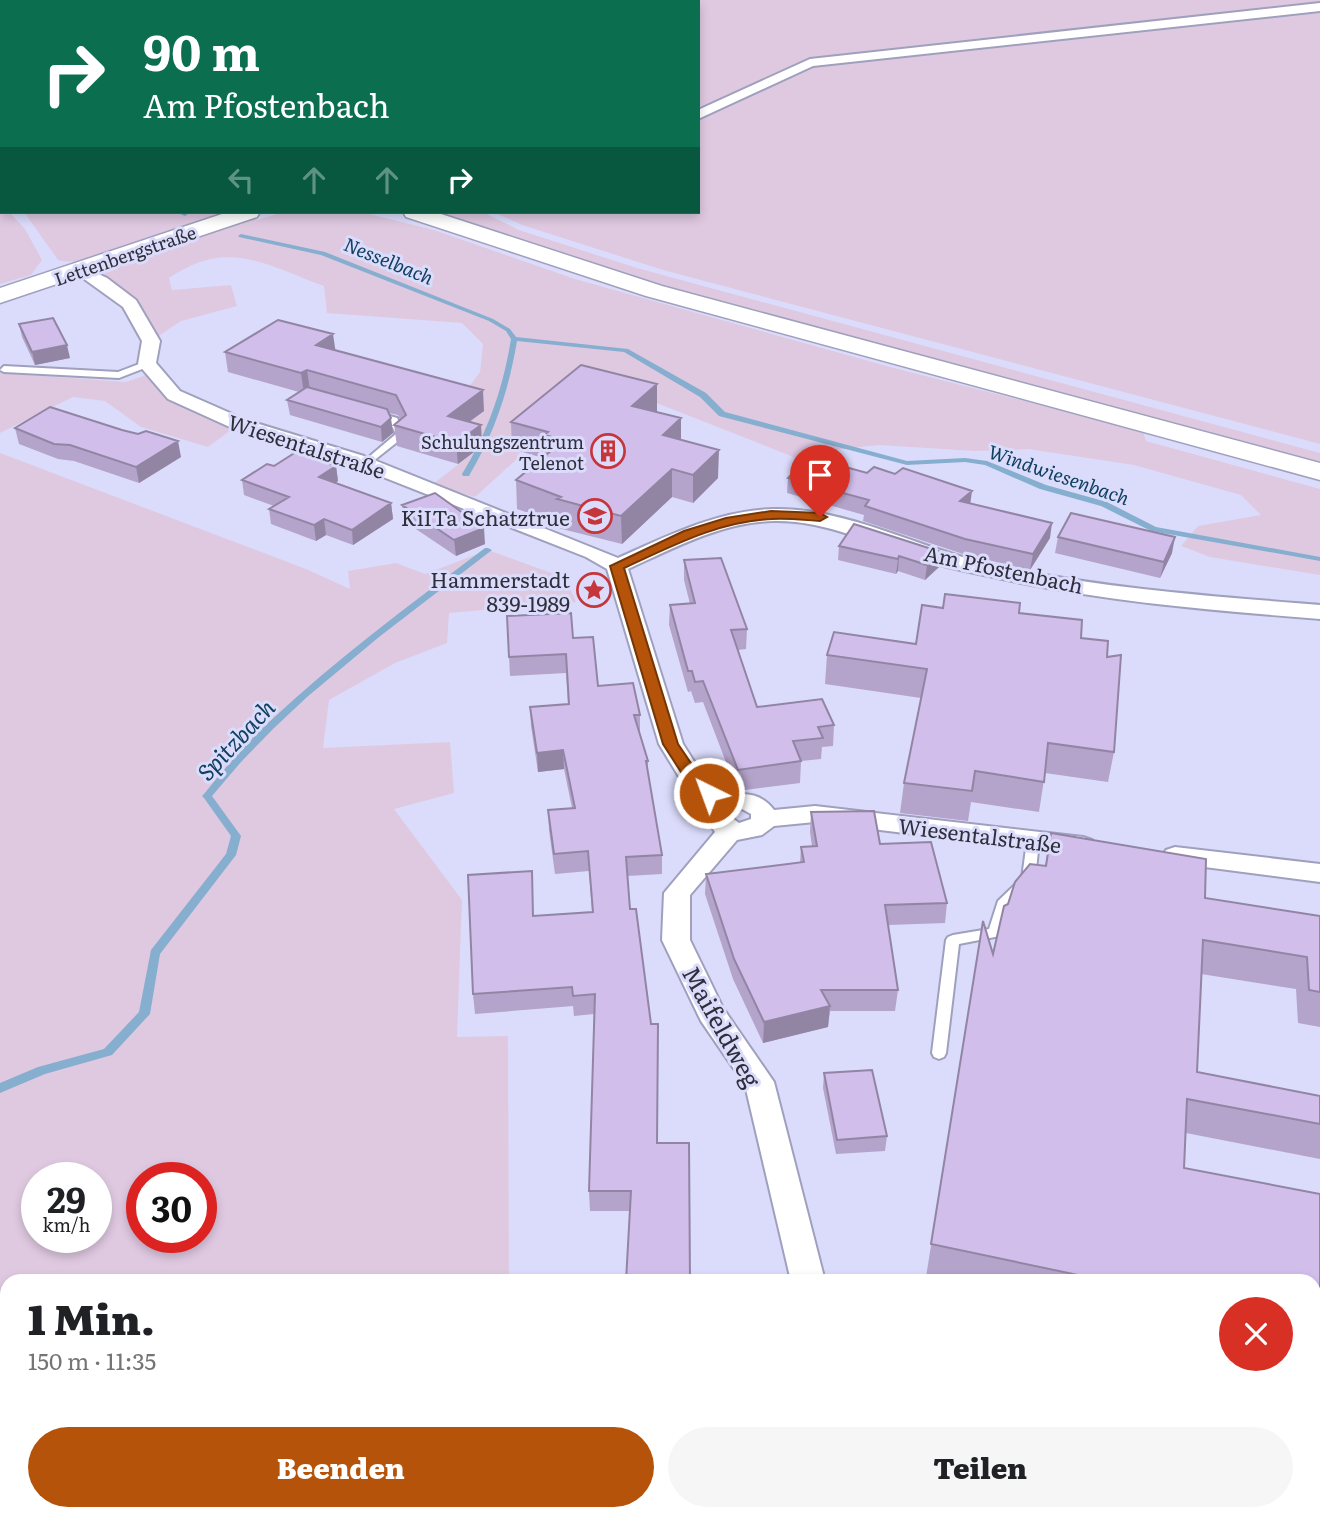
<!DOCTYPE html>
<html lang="de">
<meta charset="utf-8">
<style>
body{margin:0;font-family:Literata,serif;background:#f6f6f6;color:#202124;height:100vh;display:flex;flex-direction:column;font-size:26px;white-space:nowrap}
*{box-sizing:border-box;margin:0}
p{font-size:23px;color:#757577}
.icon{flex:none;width:38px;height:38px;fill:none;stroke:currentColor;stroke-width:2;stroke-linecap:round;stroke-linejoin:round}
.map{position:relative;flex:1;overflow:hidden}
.side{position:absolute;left:0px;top:1274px;width:1321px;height:247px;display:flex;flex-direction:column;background:#fff;border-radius:21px 21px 0 0;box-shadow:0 4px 10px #0003}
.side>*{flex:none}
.banner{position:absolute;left:0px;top:0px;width:700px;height:214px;box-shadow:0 4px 10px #0003;background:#0b6e4f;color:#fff;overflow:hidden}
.speed{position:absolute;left:21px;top:1162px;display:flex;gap:14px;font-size:35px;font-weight:700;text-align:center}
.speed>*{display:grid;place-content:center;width:91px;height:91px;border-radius:50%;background:#fff;box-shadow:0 4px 10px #0003;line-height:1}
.speed small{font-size:18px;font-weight:400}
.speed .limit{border:10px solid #d22;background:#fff;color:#111}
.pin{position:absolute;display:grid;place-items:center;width:60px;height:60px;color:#fff;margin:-72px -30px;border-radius:50% 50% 50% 0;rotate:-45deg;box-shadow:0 0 7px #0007}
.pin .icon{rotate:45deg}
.me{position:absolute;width:77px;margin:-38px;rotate:318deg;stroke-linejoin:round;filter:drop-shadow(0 0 5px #0008)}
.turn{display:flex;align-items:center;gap:24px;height:147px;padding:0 28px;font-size:32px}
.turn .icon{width:91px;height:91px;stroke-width:2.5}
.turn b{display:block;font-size:49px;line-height:60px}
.lanes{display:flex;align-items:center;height:66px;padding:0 28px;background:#0003;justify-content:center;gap:35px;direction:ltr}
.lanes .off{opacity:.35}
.round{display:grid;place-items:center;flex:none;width:74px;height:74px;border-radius:37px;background:#f6f6f6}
.summary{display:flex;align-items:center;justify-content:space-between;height:119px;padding:0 28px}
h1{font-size:42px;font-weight:800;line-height:52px}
.cta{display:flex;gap:14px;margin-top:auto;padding:14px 28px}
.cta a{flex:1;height:80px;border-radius:42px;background:#b45309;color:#fff;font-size:28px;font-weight:800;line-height:80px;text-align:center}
.cta a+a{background:#f6f6f6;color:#202124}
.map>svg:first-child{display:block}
.green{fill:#dfc9e1;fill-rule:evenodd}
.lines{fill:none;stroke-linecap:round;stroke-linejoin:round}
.stream{fill:#86aecf;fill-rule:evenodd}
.lane-casing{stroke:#9fa0bd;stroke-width:4}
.street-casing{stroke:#9fa0bd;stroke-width:4}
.secondary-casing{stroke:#9fa0bd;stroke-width:3}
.lane{fill:#fff;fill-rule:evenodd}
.street{fill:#fff;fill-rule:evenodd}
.secondary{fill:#fff;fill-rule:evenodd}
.wall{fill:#b4a3ca}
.shaded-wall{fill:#9285a4}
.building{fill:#d1beeb;stroke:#9285a4;stroke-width:2}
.route{fill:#b45309;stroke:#753606;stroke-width:2}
.labels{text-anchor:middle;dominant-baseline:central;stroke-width:6;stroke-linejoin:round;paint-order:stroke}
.far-street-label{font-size:18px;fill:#2f2f3b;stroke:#dbdcfb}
.far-poi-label{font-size:18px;fill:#2f2f3b;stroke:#dbdcfb;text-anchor:end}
.far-water-label{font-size:19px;font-style:italic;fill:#104060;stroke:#dbdcfb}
.street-label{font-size:21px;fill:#2f2f3b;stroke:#dbdcfb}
.poi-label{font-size:21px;fill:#2f2f3b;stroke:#dbdcfb;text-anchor:end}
.water-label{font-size:23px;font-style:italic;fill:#104060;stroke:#dbdcfb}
.near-street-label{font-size:24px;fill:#2f2f3b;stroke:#dbdcfb}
</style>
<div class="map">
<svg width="1320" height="1520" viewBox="0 0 1320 1520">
<rect width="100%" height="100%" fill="#dbdcfb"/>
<path class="green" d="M128,0H1320V444L663,270L522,225L494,212H698V119L815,65L856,56L799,62L740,92L698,107V2H121Z
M0,201L2,212H9L25,229L42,260L31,275L0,284Z
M24,212H224C190,227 91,270 58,260Z
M249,212L257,220L284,212H361L434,230L575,279L890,367L1143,431L1146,441L1320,489V575L1210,557L1181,546L1198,526L1261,515L1241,495L1134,465L1028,449L975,451L879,445L824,451L796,458L649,400L525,439L517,459L475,497L433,484L482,446L457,403L480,372L483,344L462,323L327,313L324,286C264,264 228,238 169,278L172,290L231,285L237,306L181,321L151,341L130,304L81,271Z
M437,212H482L519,230L637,268L1320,453V465C1025,384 726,313 437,212Z
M0,373L126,382L152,373L174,395L239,424L208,447L141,427L105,401L73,397L0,433Z
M0,453L306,569L350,589L348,571L396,563L425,574L488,550L565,578L576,602L449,613L447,643L395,663L329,700L323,748L450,742L454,793L394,809L462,900L457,1037L508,1036L509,1281H7V1514H532L531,1520H0ZM37,1178H96V1237H37ZM142,1178H201V1237H142Z"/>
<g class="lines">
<path class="stream" d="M0,111L2,112V116L0,115Z
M176,212H184L188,214L185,216Z
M241,234L325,252L493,319L510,329L516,337L628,349L706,393L725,412L907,461L965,458L987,461L1046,485L1107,502L1156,527L1320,557V561L1151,531L1101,506L1040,489L985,465L965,462L907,465L719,416L700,397L624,352L517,341C509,389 495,432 470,474L469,476H463L462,474C488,432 503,388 511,339L506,331L489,321L321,255L239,237L238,236Z
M485,548H488L492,550L379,637L307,697L273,729L241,762L212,796L241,836L236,855L160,954L150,1014L112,1055L45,1074L0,1093V1083L38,1067L104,1049L139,1012L151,950L226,854L231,836L204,798L202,796L204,794C224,769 245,745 268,723C336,659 411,604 485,548Z"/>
<g class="lane-casing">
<path id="lane" d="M147,361L151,364L150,366L119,378L4,372L0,370L4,366L118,372Z
M375,412L397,418L406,435L367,466L362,463L364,461L396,434L390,422L372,417L370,415Z
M1033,837L1039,841L1035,880L1009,906L1000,936L959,944L946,1053L944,1057L939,1059L934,1057L932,1053L946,940L948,937L953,935L989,929L998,901L1022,878L1027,841Z"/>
</g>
<g class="street-casing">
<path id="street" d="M1320,3V11L813,66L698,119V110L810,59Z
M81,266L107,278L136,300L160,341L156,363L180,391L246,420L364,456L618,558C667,536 719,510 774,509C844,507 919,548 989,564C1097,588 1209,596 1320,605V619C1209,610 1097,601 989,576C964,571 940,566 916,558C869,543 825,520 774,521C722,522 674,548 628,569L683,744L702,774L729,796C746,791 763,795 774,810L815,806L1083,837L1092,840L1096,846L1092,852L1083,855L815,822L774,826L762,835L737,840L690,895V940L723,1008L774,1082L825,1281H791L745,1085L701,1021L662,940L664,893L715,832L705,817L709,807L684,785L659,744L607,569L586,557L350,464L232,428L168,399L138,364L142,341L123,307L73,271ZM742,809L751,814V819L739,823L731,817L732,813Z
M1175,847L1320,864V882L1166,862L1162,856L1166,850Z
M853,1514H891L892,1520H854Z"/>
</g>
<g class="secondary-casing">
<path id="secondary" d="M0,18H2V29H0Z
M228,212H260L257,217L0,303V288Z
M403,212H435L662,286L1320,463V480L646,296L406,217Z"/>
</g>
<use href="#lane" class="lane"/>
<use href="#street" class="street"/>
<use href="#secondary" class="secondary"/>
</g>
<path class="wall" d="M19,324L70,358L35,365L22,337Z
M335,351L484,411L470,421L481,425L482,446L458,464L397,446L394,425L400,420L398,415L389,413L393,433L382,442L290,415L287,400L299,392L228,372L225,352Z
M657,384V411L656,412L681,418V440L718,478L693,503L672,497L622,544L558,528V523L517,509L516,480L543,458L512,449L511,422Z
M15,428L181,457L139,483L74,461L58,459L19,444Z
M274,466H336L338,481L336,483L391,503L393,519L353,545L326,535L316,541L271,524L269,509L274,506L244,495L242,480Z
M788,478L971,504L1050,538L1030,570L963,554L863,521L864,515L787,493Z
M402,505L485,544L456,556L404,521Z
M854,524L939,567L925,580L898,571L896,574L838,560L839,546Z
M1058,537L1172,553L1160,578L1055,553Z
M684,560L747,629L746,649L738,650L757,707L834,725L833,746L822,747L821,759L801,761L800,783L737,791L703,702L695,703L691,691L688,692L669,625L670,605L690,604L684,580Z
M943,608L1019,613L1081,638L1107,657L1114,752L1108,782L1045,773L1039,812L971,802L968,821L900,813L904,783L921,698L825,684L827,655L916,644Z
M507,616L573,638L598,686L640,715V733L648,761V778L662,855V874L627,876L630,909L651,1024L630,1211H590L589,1191L594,1014L574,1016L573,1006L475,1014L473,994L533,891V916L592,912L589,871L555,874L549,830L548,810L572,808L564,769L538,772L531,726L530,707L568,704L566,673L510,676Z
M811,812L880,844L947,903L945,923L888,925L898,990L895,1011H830L828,1027L763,1043L733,979L705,894L706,874L800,863L801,847L812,846L810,832Z
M1051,833L1205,898L1320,916V1027L1298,1023L1296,989L1201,974L1197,1072L1320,1096V1159L1186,1133L1184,1168L1320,1194V1360L1314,1359V1281H945L926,1277L983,921L993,954L1008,904L1045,866Z
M824,1073L887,1136L885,1151L836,1154L823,1088Z
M602,1514H756L755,1520H677V1517Z
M1074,1514H1314L1320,1520H1100Z"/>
<path class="shaded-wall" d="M333,334L336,354L316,345Z
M67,345L70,358L35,365L32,352Z
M307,370L310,390L304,394L301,373Z
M657,384V411L632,433V406Z
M483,390L484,411L450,436L448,416Z
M391,418L393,433L382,442L381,427Z
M681,418V446L663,435Z
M481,425L482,446L458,464L456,443Z
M178,441L181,457L139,483L136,467Z
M719,450L718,478L693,503V475Z
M336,466L338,481L321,492L319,477Z
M672,469V497L622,544L621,516Z
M972,491L970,506L960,501Z
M391,503L393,519L353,545L352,530Z
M324,519L326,535L316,541L314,525Z
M1052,523L1050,538L1030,570L1033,554Z
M484,528L485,544L456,556L454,540Z
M1175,537L1172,553L1160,578L1164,562Z
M941,552L939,567L925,580L927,565Z
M899,556L898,571L896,574L898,559Z
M563,750L564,769L538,772L537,753Z
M830,1006L828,1027L763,1043L764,1022Z"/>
<path class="building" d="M53,318L67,345L32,352L19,324Z
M278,320L333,334L316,345L483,390L448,416L481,425L456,443L394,425L406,415L396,395L307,370L301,373L225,352Z
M581,365L657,384L632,406L681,418L663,435L719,450L693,475L672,469L621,516L557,499L561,497L516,480L564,440L544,435L548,432L511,422Z
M307,387L387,409L391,418L381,427L287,400Z
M50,407L122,430L138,434L146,431L178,441L136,467L70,445L54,444L15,428Z
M296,452L336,466L319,477L391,503L352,530L324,519L314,525L269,509L289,497L242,480L267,464L274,466Z
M809,457L867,473L874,467L895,474L903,468L972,491L960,501L1052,523L1033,554L965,539L865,506L869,500L788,478Z
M435,493L484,528L454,540L402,505Z
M1071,513L1175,537L1164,562L1058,537Z
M854,524L941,552L927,565L899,556L898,559L839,546Z
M721,558L747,629L731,630L757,707L822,699L834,725L818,727L823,738L793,741L801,761L738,770L703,681L695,682L692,671H688L670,605L695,603L684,560Z
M945,594L1020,603L1019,613L1082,620L1081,638L1108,641L1107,657L1121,655L1114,752L1048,743L1044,782L975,771L972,791L904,783L927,669L827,655L834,632L916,644L922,605L943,608Z
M571,613L573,638L593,637L598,686L633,683L640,715H634L648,761H646L662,855L626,857L630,909H636L651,1024H658L657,1143H689L690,1281H626L631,1191H589L595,994L573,996L572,987L473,994L468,875L532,871L533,916L593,912L588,851L554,854L548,810L575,808L563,750L537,753L530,707L569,704L566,654L509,657L507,616Z
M874,811L880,844L931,842L947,903L885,905L898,990H821L830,1006L764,1022L734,959L706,874L804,862L801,847L817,846L811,812Z
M1051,833L1206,859L1205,898L1320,916V992L1309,990L1307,957L1203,940L1197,1072L1320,1096V1124L1187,1099L1184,1168L1320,1194V1325L1314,1323V1281H1078V1275L931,1244L983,921L993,954L1004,906L1008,904L1015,882L1030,864L1046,866Z
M872,1070L887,1136L837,1140L824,1073Z
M1314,1399L1320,1400V1520H1134L1135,1514H1314Z"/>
<path class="route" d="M771,511L820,513L827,517L820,521C804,520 788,518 772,519C719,521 672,546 624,568L678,744L699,775L717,793L709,798L688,783L663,744L610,566L684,531L726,518Z"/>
<defs>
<g id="building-ring" transform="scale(1.75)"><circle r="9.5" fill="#dbdcfb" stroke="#c53539" stroke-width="1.5"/><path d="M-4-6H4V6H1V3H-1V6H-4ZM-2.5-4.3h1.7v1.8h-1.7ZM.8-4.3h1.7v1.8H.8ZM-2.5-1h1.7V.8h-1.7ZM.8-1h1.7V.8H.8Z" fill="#c53539"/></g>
<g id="school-ring" transform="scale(1.75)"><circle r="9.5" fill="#dbdcfb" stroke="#c53539" stroke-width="1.5"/><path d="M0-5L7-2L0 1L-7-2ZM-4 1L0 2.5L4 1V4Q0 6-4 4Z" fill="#c53539"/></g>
<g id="sight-ring" transform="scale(1.75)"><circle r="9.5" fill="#dbdcfb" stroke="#c53539" stroke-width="1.5"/><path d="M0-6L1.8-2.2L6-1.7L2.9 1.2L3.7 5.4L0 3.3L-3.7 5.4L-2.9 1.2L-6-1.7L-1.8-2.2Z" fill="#c53539"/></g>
</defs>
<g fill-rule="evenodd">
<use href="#building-ring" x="608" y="451"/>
<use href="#school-ring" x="595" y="516"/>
<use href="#sight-ring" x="594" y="590"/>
</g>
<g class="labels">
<g class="far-street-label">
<text transform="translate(125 255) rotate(-19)">Lettenbergstraße</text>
</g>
<g class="far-poi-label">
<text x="584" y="441">Schulungszentrum<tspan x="584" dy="21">Telenot</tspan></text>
</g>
<g class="far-water-label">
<text transform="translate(389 260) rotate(22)">Nesselbach</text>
<text transform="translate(1059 474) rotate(19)">Windwiesenbach</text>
</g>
<g class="street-label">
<text transform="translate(307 445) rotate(18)">Wiesentalstraße</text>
<text transform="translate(1004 568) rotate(12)">Am Pfostenbach</text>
<text transform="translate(980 834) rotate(7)">Wiesentalstraße</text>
</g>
<g class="poi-label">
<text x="570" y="516">KiITa Schatztrue</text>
<text x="570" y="578">Hammerstadt<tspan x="570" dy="24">839-1989</tspan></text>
</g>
<g class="water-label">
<text transform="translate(235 739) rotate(-47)">Spitzbach</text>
</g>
<g class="near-street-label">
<text transform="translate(723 1026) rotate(61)">Maifeldweg</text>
</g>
</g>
</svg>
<div class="speed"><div>29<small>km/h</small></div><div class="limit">30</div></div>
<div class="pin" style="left:820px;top:517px;background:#d93025"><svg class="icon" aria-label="arrive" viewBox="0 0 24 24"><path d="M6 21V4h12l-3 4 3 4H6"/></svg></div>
<svg class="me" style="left:709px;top:793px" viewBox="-20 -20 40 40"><circle r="17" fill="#b45309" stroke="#fff" stroke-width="3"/><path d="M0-11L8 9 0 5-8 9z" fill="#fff"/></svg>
<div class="banner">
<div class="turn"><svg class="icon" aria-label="right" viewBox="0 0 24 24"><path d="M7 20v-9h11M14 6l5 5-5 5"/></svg><div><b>90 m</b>Am Pfostenbach</div></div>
<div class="lanes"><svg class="icon off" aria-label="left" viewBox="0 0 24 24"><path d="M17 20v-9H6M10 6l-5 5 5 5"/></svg><svg class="icon off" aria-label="ahead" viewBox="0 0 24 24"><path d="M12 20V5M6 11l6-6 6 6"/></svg><svg class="icon off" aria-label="ahead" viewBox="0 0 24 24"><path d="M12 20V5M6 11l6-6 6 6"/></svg><svg class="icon" aria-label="right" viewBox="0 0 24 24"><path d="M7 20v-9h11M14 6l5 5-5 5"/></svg></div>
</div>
<section class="side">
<div class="summary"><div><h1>1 Min.</h1><p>150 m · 11:35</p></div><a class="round" style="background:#d93025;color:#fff"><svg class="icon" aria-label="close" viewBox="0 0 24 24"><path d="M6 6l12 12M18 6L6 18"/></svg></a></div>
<div class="cta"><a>Beenden</a><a>Teilen</a></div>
</section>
</div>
